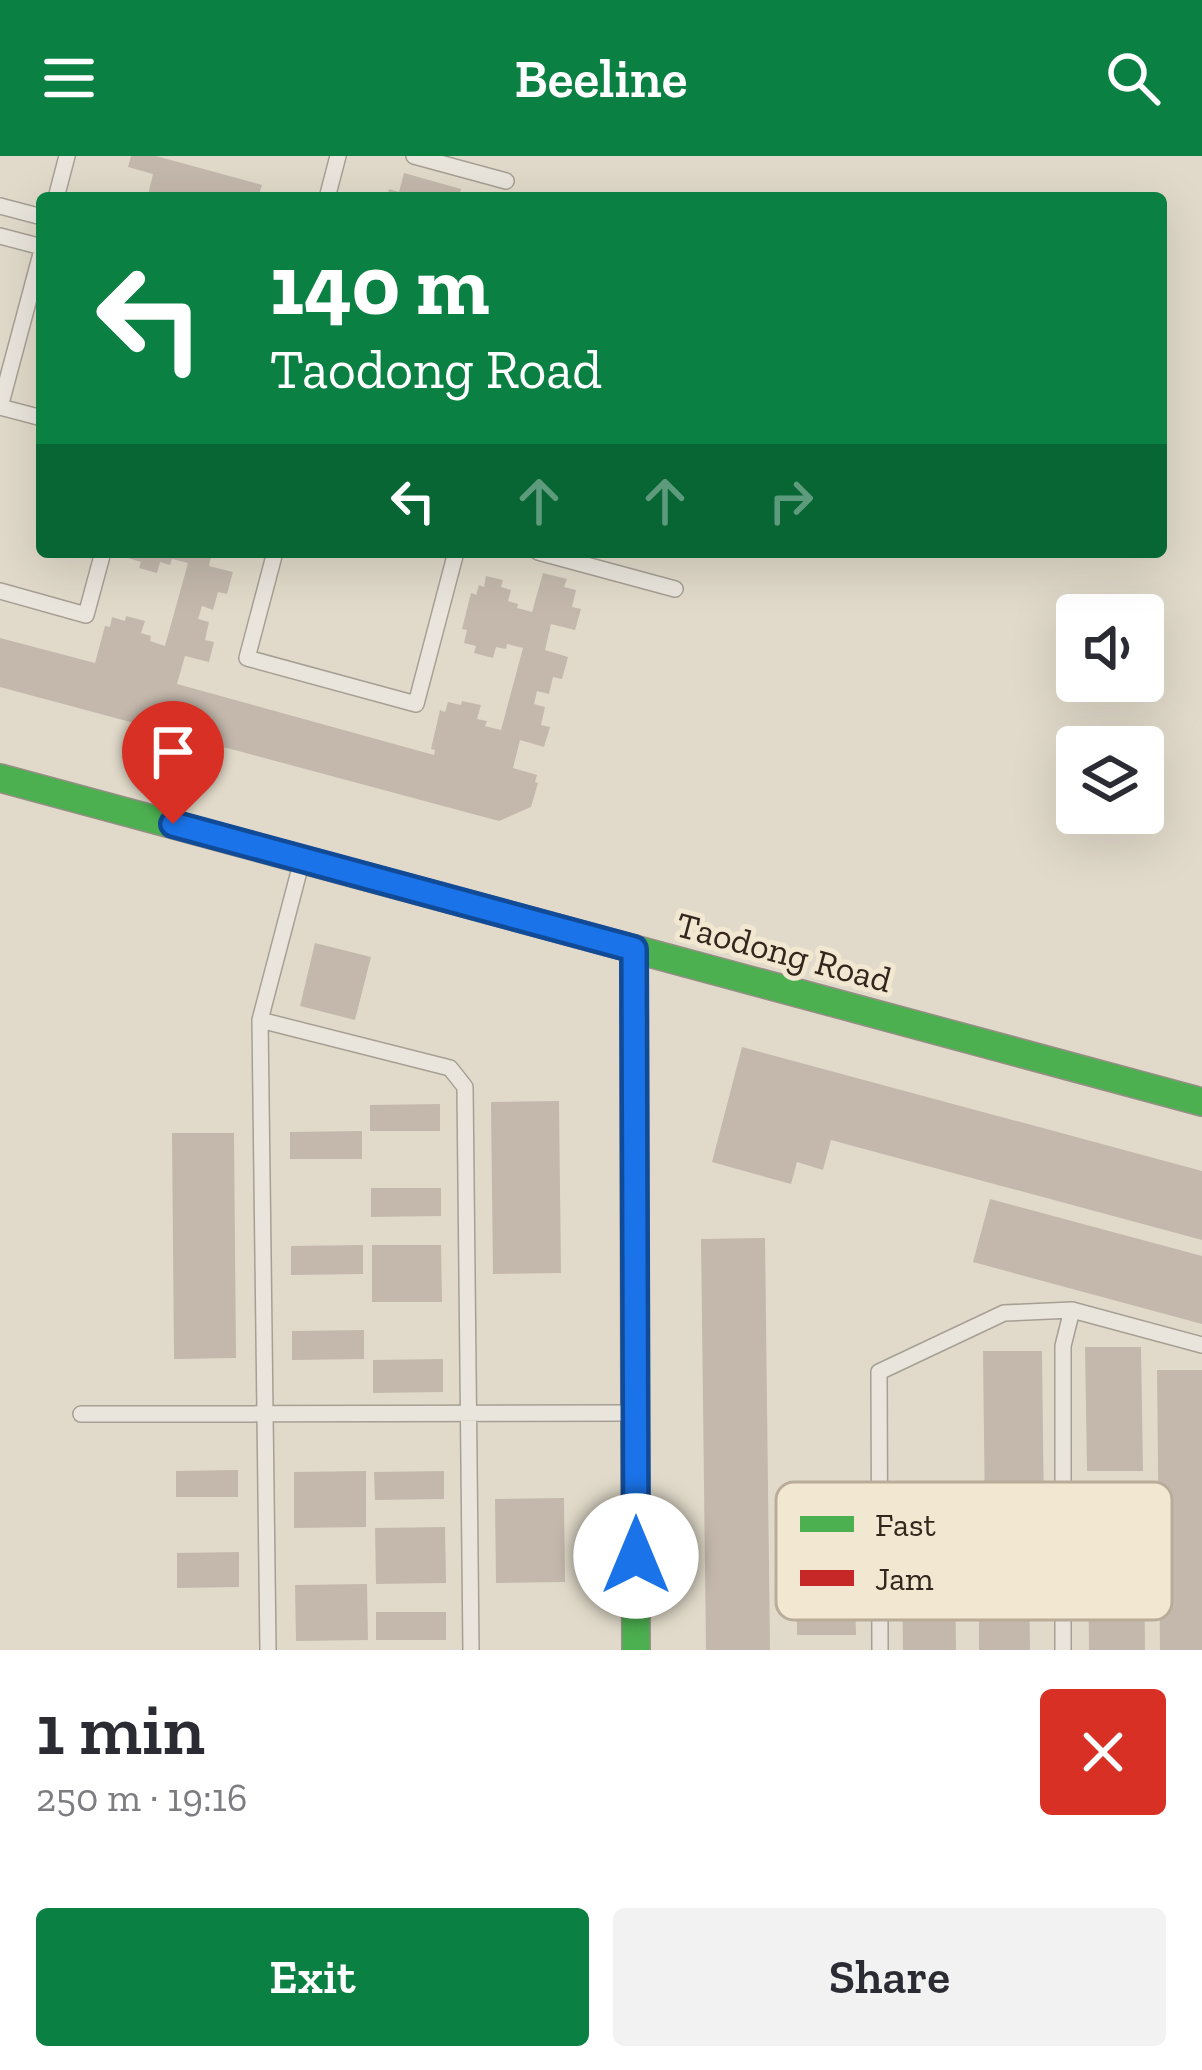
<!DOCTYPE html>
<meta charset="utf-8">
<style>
body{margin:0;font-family:"Zilla Slab",serif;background:#f2f2f3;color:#2b2b33;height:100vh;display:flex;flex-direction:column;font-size:45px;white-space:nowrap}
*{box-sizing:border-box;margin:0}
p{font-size:39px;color:#7c7c81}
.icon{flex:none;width:66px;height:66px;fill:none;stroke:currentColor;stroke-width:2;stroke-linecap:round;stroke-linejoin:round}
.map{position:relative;height:1494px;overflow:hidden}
.sheet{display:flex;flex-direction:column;background:#fff;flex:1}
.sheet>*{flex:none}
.top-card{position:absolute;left:36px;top:36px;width:1131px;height:366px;border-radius:12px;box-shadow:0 12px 48px #0002;background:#0b8043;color:#fff;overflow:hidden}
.buttons{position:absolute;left:1056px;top:438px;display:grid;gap:24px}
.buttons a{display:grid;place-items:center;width:108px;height:108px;border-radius:12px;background:#fff;box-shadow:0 12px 48px #0002;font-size:60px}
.pin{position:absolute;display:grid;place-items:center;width:102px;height:102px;color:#fff;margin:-123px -51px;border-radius:50% 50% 50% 0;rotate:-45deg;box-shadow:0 0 12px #0007}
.pin .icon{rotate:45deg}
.me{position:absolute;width:132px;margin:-66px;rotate:0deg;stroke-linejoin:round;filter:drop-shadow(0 0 9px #0008)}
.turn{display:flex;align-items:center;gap:42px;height:252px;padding:0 36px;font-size:54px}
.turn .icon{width:156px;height:156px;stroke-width:2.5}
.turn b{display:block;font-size:84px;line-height:102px}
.lanes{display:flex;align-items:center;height:114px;padding:0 36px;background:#0003;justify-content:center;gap:60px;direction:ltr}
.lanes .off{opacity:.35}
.round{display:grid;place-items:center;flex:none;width:126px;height:126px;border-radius:12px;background:#f2f2f3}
.head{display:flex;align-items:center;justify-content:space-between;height:204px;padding:0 36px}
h1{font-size:72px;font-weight:600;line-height:90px}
.button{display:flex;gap:24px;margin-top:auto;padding:24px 36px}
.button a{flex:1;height:138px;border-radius:12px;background:#0b8043;color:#fff;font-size:48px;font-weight:600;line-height:138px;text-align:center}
.button a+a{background:#f2f2f3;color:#2b2b33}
header{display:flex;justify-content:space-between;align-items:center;height:156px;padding:0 36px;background:#0b8043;color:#fff;font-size:54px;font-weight:600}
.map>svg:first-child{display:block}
.building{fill:#c4b8ac}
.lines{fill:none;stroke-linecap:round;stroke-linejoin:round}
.lane-casing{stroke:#a69f94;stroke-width:18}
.fast-casing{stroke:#958e84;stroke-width:30}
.jam-casing{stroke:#958e84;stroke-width:30}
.lane{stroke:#eae5dc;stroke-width:15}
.fast{stroke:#4caf50;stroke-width:27}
.jam{stroke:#c62828;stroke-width:27}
.route-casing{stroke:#114b97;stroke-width:30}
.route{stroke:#1a73e8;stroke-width:21}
.labels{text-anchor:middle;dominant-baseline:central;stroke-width:10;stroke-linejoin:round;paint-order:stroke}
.street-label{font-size:36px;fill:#33271d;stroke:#f2e7d0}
.key{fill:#f2e7d0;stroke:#b9ad9a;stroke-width:3}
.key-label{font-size:33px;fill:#33271d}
</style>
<header><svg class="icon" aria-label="menu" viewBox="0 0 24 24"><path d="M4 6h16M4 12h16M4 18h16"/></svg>Beeline<svg class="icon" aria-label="search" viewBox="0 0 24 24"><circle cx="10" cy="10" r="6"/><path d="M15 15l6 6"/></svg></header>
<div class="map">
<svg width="1202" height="1494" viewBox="0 0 1202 1494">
<rect width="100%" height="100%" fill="#e1daca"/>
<path class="building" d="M131,0H156L262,29L258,42L232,39L231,42H158L148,39L153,18L128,11Z
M404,17L461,33L459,42H386L389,33L399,36Z
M130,396H212L209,410L233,416L227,438L218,436L213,454L202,450L198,463L209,466L205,484L214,486L209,506L185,500L177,528L434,599L435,594L431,593L440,554L445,556L448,546L461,549L462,545L481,549L477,563L487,565L485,570L501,574L523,492L507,488L506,493L496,491L493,502L474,497L476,490L464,487L467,474L462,473L471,437L476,439L479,429L484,431L486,420L503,424L501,431L511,434L508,445L518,448L517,452L532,456L543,417L567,423L564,431L576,434L572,451L581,453L575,474L551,468L545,494L568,501L562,523L553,521L549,538L537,535L534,548L545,551L541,569L550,571L544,591L520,584L513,612L537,619L535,626L538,627L531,651L499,665L0,531V482L95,507L105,470L110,471L112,461L125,465L126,460L145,465L141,477L151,480L150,485L165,490L188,407L172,403L170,409L160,406L157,417L139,412L141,406L128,402Z
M315,787L371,801L355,864L300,850Z
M742,891L1202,1015V1084L831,984L823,1014L797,1006L791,1028L712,1006Z
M559,945L561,1117L493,1118L491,946Z
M440,948V975H370V949Z
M362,975V1003H290V976Z
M172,977H234L236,1202L174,1203Z
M371,1032H441V1060L371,1061Z
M990,1043L1202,1100V1168L973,1106Z
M765,1082L770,1494H706L701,1083Z
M363,1089V1118L291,1119V1090Z
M372,1089H441L442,1146H372Z
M364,1174V1203L292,1204V1175Z
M1085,1191H1141L1143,1315H1087Z
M983,1195H1042L1044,1365L985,1366Z
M443,1203V1236L373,1237V1204Z
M1157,1214H1202V1494H1160Z
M238,1314V1341H176V1315Z
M366,1315V1371L294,1372V1316Z
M444,1315V1343L375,1344L374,1316Z
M564,1342L565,1426L496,1427L495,1343Z
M445,1371L446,1427L376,1428L375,1372Z
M1088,1384H1144L1145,1494H1089Z
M239,1396V1431L177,1432V1397Z
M955,1417L956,1494H903L902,1418Z
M367,1428L368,1484L296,1485L295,1429Z
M979,1429H1029L1030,1494H979Z
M855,1441L856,1479H797V1442Z
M376,1456H446V1484H376Z"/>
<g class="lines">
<g class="lane-casing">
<path id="lane" d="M414,0L506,25
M56,42L67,0
M327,42L338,0
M0,50L42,61
M0,80L42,91
M42,94L0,251L42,262
M275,396L247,502L416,548L456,396
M538,396L675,433
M0,435L86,459L103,396
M260,864L450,912L465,931L471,1494
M81,1258L633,1257
M268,1494L260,864L302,704
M880,1494L879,1216L1004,1157L1072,1154L1202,1189
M1063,1494V1190L1072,1154"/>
</g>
<g class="fast-casing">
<path id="fast" d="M0,622L1202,946
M635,1259L636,1494"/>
</g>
<g class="jam-casing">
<path id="jam" d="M634,793L635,1259"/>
</g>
<use href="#lane" class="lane"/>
<use href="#fast" class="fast"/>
<use href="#jam" class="jam"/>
</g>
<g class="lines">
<g class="route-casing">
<path id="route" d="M173,668L634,793L636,1400"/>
</g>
<use href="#route" class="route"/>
</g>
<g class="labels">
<g class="street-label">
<text transform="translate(784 796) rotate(15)">Taodong Road</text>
</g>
</g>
<rect x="776" y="1326" width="396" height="138" rx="18" class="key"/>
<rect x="800" y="1360" width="54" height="16" fill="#4caf50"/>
<rect x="800" y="1414" width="54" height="16" fill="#c62828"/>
<g class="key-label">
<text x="875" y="1380">Fast</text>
<text x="875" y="1434">Jam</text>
</g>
</svg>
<div class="buttons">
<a><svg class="icon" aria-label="sound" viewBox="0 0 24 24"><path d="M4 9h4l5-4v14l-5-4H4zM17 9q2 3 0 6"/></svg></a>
<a><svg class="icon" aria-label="layers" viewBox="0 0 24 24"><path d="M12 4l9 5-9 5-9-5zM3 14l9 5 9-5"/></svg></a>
</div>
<div class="pin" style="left:173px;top:668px;background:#d93025"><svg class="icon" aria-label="arrive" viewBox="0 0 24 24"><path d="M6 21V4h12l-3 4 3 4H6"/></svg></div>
<svg class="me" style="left:636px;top:1400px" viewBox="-20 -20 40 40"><circle r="19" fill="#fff"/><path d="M0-13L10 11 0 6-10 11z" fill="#1a73e8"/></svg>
<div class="top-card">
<div class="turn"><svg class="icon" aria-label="left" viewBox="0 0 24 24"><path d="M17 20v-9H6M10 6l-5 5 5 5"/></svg><div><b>140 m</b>Taodong Road</div></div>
<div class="lanes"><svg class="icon" aria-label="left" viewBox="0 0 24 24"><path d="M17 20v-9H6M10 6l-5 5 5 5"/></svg><svg class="icon off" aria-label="ahead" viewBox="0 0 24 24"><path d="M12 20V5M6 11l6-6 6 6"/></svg><svg class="icon off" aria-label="ahead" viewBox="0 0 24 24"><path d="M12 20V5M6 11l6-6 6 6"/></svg><svg class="icon off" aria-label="right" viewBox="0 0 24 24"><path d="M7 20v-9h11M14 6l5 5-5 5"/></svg></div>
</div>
</div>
<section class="sheet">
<div class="head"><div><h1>1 min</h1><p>250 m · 19:16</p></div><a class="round" style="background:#d93025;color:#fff"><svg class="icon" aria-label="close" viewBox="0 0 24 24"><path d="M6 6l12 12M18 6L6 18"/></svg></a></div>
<div class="button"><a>Exit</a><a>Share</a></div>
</section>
